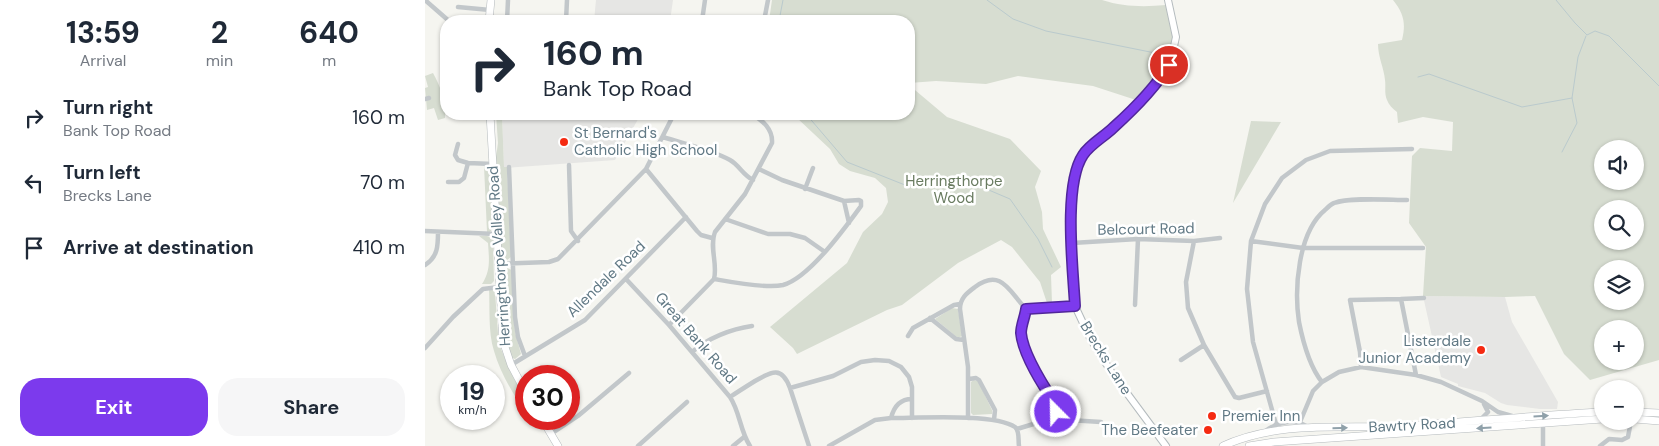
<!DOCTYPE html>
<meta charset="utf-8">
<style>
body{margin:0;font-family:"DM Sans",sans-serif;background:#f6f6f7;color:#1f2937;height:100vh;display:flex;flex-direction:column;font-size:19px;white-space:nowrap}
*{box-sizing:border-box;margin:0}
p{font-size:16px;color:#747a83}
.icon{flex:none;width:28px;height:28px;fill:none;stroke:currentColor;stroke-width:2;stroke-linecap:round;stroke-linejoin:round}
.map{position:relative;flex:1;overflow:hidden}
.panel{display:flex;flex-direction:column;background:#fff;width:425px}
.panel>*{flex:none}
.hud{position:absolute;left:15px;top:15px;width:475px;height:105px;border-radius:20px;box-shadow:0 1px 4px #0004;background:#fff;color:#1f2937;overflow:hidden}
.buttons{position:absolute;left:1169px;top:140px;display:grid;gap:10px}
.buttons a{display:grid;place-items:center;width:50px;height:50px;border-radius:50%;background:#fff;box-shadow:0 1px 4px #0004;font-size:25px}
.speed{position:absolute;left:15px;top:365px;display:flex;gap:10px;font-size:25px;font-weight:700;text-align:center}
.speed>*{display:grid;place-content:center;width:65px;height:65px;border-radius:50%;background:#fff;box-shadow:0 1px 4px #0004;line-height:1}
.speed small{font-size:12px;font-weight:400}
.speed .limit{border:8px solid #d22;background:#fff;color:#111}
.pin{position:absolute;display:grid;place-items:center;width:42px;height:42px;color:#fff;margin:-21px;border:2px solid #fff;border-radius:50%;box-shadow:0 1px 5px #0007}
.me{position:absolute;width:55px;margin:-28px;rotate:337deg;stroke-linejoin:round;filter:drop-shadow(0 0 4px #0008)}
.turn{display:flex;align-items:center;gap:18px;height:105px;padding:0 20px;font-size:22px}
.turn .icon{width:65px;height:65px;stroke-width:2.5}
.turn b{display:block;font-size:35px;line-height:42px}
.eta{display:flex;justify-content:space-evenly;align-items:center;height:85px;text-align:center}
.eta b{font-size:30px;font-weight:700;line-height:35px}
.action{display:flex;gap:10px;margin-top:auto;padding:10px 20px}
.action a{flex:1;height:58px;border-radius:20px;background:#7c3aed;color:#fff;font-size:20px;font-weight:700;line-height:58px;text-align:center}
.action a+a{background:#f6f6f7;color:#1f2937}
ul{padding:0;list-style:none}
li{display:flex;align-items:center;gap:15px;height:65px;padding:0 20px}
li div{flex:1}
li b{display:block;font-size:19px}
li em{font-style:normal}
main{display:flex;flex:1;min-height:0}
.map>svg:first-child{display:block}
.built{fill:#e6e6e4}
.green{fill:#d7ddd1;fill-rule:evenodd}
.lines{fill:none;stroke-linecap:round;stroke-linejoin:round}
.stream{stroke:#bacacd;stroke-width:1}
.secondary-casing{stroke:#b4bbbe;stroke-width:8}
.primary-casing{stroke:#b5babd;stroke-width:8}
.street{stroke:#c2c7ca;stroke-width:4.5}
.secondary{stroke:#fff;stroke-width:6}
.primary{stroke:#fff;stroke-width:7}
.oneway{fill:#90a1aa}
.route-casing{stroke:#51269a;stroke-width:12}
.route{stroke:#7c3aed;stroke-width:9}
.poi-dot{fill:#f52a11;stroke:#fff;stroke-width:2}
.labels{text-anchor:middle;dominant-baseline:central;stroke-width:5;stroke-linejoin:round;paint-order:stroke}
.poi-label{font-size:15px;fill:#617985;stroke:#fff;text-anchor:start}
.park-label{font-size:15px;fill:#697b60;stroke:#fff}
.street-label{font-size:15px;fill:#617985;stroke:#fff}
</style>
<main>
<section class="panel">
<div class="eta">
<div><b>13:59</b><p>Arrival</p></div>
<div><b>2</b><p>min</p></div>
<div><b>640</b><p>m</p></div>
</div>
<ul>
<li><svg class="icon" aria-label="right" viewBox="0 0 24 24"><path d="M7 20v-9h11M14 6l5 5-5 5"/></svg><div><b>Turn right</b><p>Bank Top Road</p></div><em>160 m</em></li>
<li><svg class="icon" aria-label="left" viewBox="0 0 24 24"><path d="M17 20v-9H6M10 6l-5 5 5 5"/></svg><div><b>Turn left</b><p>Brecks Lane</p></div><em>70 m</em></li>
<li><svg class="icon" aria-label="arrive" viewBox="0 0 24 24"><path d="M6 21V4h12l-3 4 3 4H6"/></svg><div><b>Arrive at destination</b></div><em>410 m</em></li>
</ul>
<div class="action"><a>Exit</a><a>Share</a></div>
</section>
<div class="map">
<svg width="1234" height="446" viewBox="0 0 1234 446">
<rect width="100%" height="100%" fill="#f5f5f0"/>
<path class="built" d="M171,0H248L245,21H169Z
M77,114H216L190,160L79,168Z
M998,296L1080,297L1087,322L1133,402L1132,409H1115L1082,405L1076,403L1060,393L1033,386V384L1016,377Z"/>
<path class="green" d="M347,0H677C699,7 719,7 741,5C743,14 746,23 747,32C751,61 730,81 711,100L668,86L593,76L561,84L511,81L484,83V21H344Z
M968,0H1234V360L1165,380L1139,354L1110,296L1080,297L998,296L1001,247L984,223L987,156L995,148L1027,151L1028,122L998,117L973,123L972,112C967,108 964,105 962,100C959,93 961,87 960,80C959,68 953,57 953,44L977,40C981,23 979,14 968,0ZM1178,149H1210V181H1178ZM1178,209H1210V241H1178ZM1178,269H1210V301H1178ZM1178,329H1210V361H1178Z
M8,73C16,88 21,101 20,118L13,120L9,108L2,110L0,88L3,87L0,76Z
M484,85L522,117L585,139L616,171L610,187L617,212L618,229L636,267L626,275L627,303H622L615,282L587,247L576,240L533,263L477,305L462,310L372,354L368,348L345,327L422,263L438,232L457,214L463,202L461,188L450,178L425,171L414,164L405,149L372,118L371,114H484Z
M71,114H77L79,167H82L86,257L82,260L79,258L75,251L71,157L73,143Z
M826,121L856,122L808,203Z
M59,166L63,167L65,170L68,228L65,232H62Z
M54,236H62L68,238L69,281L66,284H57C66,270 64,259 63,243Z
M82,268L87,270L90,332L96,354L90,359L87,358L80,339L77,273Z
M64,288L67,289L70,292L73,333L76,349L85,371L101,401V414C89,395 75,373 69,351C63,332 65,308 64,288Z
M527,308L533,309L537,336L533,338L510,319Z
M548,380L553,381L567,410V414L548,415L546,413V382Z"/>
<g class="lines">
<path class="stream" d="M562,0L588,19L621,31L740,55
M1131,0L1150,23L1162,35L1170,31L1184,36L1234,86
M354,21L358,0
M993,77L1004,74L1097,107L1147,98
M381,114L422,162L480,185L522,184L559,188L585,199L613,239L627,267
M1137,152L1152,123L1147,98L1153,57L1161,36"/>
<g class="secondary-casing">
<path id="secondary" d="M741,446L687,373L665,338L650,306L645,210L649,182L657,156L711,105L738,75L745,65L751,37L743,0"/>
</g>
<g class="primary-casing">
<path id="primary" d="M64,21L66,0
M65,114L78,341L86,365L101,393
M1210,412L1234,413
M117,419L133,446
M1210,419L1234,421
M798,446C854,420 919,429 979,426C1045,422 1111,415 1178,412
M824,446L849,442L1178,419"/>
</g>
<path class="street" d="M0,0L24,21
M33,7L65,10
M82,21L83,0
M141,21L142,0
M277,21L280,0
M339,21L343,0
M0,99L4,98
M238,137C259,144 285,149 305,160C314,165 318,175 328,180
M33,144L30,155L33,160L43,163L68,164
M144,165L146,231L153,241
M84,167L90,317L93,337L100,356
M221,169L272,231L276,235L287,238
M23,182H34L39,178L43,163
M380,189L388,168
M419,201L424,223
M300,219L343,234H365L380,238L400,252
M0,231L71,234
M769,241L761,282L763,308L779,345L810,397L814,398L842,391
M826,241L878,248H998
M647,243L713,239L769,241L795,238
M73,264L124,262L133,259L221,169L249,114
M0,265C13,257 13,245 13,232
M201,279L244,325L305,397C315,412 315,431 325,446
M289,279C306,282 341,289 358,285C384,278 420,228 436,206V201L434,200L419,201L357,180L334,169
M976,299L999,298
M710,305L713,239
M505,318L531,339L539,340
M244,325L289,279C293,264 284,247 290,232L320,194L347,143C348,129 338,121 327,114
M483,336L488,328L529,305L535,304
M0,348L28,317L58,289L74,287
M267,352C283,338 306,329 327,326
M756,360L779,345
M86,365L160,320L261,217
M936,367L935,352L925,300L976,299L991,375
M544,379L551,378L554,380L570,410L569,420
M897,382C884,366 878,342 874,322C869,289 873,232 900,210C903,207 906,204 909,203C925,197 965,200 982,200
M365,388L384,446
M305,397C314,391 322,386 330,381C347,371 357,366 365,388L408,376L436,362L450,360L464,361L476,367L484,377L487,387V418
M630,415L644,420L676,422
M466,418C469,406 475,399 487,399
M543,418V367L535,309C535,298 542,293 550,287C577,267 585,293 601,309L650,306
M1056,419L1063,412L1059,404
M875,422L888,391L897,382L914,372L936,367L991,375L1016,382L1057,401L1073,412L1087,416
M851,424L828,342L822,289L826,241L840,204L857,178L881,160L905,151L987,149
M1118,424V446
M592,429L625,419L630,415L631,408L606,362L597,337L596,329L601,309
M841,431C850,423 873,417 883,428
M126,434L153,416L204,373
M213,446L262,402
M308,446L319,437
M404,446L450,420L466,418C493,418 570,413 590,427C595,431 593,441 594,446
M1175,446L1184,439L1197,440L1203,437L1206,421"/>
<use href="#secondary" class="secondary"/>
<use href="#primary" class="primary"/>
</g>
<defs><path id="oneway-solid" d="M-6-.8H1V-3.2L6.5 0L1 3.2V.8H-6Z" transform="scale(1.25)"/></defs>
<g class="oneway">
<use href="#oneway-solid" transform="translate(1116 416) rotate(-4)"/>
<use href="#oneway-solid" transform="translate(915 428) rotate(-1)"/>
<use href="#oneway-solid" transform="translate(1059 428) rotate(176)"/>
</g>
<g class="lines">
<g class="route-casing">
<path id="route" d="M631,412V405C619,387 598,355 596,333C596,325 600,317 601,309L650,306C648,269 638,185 658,155C665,144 679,137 689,127C709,109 730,88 744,65"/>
</g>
<use href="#route" class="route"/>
</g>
<g class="poi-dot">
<circle cx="139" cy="142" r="5"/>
<circle cx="1056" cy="350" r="5"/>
<circle cx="787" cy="416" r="5"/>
<circle cx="783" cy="430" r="5"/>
</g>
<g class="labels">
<g class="poi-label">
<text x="149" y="133">St Bernard's<tspan x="149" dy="17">Catholic High School</tspan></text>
<text x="1046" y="341" text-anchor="end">Listerdale<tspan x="1046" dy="17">Junior Academy</tspan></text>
<text x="797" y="416">Premier Inn</text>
<text x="773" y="430" text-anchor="end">The Beefeater</text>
</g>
<g class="park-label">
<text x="529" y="181">Herringthorpe<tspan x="529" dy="17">Wood</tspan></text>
</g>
<g class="street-label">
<text transform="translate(721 229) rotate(-1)">Belcourt Road</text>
<text transform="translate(74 256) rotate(-94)">Herringthorpe Valley Road</text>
<text transform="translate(181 279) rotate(-44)">Allendale Road</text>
<text transform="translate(271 338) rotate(49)">Great Bank Road</text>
<text transform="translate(681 358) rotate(58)">Brecks Lane</text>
<text transform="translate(987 425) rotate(-3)">Bawtry Road</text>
</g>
</g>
</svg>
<div class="buttons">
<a><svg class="icon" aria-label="sound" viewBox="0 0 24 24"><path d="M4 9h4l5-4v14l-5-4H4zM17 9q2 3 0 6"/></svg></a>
<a><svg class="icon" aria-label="search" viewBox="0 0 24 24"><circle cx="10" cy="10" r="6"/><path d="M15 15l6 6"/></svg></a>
<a><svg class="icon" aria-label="layers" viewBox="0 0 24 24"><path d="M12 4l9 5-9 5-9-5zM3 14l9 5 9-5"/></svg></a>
<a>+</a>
<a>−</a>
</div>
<div class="speed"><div>19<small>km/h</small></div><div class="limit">30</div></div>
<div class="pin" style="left:744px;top:65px;background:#d93025"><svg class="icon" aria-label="arrive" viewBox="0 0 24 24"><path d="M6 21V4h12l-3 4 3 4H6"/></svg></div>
<svg class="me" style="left:631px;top:412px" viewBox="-20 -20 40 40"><circle r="17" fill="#7c3aed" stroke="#fff" stroke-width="3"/><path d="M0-11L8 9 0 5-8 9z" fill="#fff"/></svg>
<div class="hud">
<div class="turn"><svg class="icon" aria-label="right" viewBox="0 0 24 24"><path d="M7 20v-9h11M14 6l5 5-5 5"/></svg><div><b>160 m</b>Bank Top Road</div></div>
</div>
</div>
</main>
